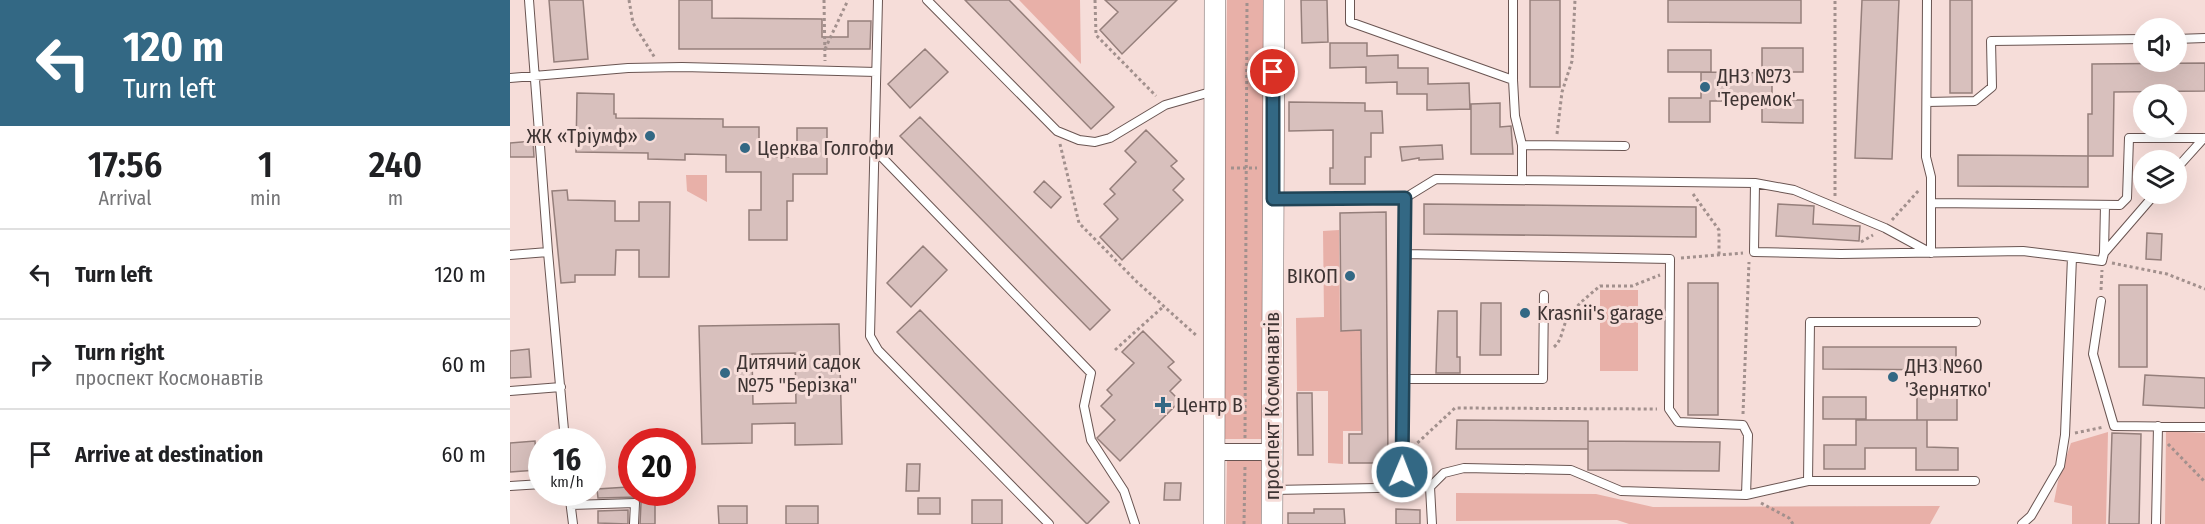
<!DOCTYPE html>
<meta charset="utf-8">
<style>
body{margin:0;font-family:"Fira Sans Condensed",sans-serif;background:#f6f6f6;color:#202124;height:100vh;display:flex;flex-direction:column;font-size:22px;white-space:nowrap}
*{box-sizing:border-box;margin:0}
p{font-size:20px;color:#757577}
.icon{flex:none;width:33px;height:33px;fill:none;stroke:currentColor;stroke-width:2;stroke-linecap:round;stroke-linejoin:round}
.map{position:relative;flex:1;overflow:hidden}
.sheet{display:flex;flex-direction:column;background:#fff;width:510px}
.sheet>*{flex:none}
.top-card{background:#336884;color:#fff;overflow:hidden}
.buttons{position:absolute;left:1623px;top:18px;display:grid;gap:12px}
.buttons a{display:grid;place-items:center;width:54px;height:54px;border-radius:50%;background:#fff;box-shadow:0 6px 24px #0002;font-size:30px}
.speed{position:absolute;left:18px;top:428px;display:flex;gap:12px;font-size:30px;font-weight:700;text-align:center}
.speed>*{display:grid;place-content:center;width:78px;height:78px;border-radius:50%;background:#fff;box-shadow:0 6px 24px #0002;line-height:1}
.speed small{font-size:15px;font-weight:400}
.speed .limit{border:9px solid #d22;background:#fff;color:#111}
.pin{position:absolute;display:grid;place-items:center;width:51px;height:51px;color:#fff;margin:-26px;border:3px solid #fff;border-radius:50%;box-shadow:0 2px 6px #0007}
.me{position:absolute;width:66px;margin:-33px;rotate:1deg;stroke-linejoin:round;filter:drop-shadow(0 0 4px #0008)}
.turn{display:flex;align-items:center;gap:21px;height:126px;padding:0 24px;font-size:27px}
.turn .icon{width:78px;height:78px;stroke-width:2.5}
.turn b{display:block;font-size:42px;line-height:51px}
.eta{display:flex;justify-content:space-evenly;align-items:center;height:102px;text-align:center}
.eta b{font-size:36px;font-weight:600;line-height:42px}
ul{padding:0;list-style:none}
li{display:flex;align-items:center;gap:18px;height:90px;padding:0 24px;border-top:2px solid #e0e0e0}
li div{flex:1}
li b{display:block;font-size:22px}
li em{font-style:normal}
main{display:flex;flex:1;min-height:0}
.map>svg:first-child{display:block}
.green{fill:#e8b0a8}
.building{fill:#d8c0bd;stroke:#957f7b;stroke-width:1.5;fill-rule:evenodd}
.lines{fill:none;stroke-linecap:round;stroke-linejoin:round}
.service-casing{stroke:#6a5552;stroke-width:10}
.minor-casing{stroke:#6a5552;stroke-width:18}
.tertiary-casing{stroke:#6a5552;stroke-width:22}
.path{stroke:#a2908d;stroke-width:3;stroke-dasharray:3 3;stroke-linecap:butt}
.service{stroke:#fff;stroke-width:8}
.minor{stroke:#fff;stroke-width:16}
.tertiary{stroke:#fff;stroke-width:21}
.route-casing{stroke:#214456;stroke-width:15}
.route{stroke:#336884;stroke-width:10}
.poi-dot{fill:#336884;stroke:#f6ddd9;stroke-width:2}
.labels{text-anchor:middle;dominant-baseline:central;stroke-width:6;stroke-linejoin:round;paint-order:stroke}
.poi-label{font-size:20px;fill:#3e3433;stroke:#f6ddd9;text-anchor:start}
.street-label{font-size:20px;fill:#3e3433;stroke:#f6ddd9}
</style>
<main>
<section class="sheet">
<div class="top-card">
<div class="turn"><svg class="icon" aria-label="left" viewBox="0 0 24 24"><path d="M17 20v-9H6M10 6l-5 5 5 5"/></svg><div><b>120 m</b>Turn left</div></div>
</div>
<div class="eta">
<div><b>17:56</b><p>Arrival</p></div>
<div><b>1</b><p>min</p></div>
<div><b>240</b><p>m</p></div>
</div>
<ul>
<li><svg class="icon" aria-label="left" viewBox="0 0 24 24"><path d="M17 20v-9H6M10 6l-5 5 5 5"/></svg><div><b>Turn left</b></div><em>120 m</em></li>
<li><svg class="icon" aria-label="right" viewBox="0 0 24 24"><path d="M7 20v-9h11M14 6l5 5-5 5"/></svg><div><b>Turn right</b><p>проспект Космонавтів</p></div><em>60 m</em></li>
<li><svg class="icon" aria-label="arrive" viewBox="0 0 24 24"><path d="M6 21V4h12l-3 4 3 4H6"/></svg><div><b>Arrive at destination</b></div><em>60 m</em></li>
</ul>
</section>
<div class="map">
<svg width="1695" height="524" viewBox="0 0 1695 524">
<rect width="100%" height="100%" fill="#f6ddd9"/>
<path class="green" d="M509,0H570L571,64Z
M717,0H757L755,439H712Z
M176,175H197V202L177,191Z
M829,230L830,331H851V431H833V464L818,463V391H787L786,318L814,317L813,231Z
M1090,290H1128V371H1090Z
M1656,431L1695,433V524H1655Z
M1598,432L1596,524H1562V506L1544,502L1548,481L1561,443Z
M756,457V524H716L717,458Z
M946,493L1086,494L1143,507L1430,506L1420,524H1119L1107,520L946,521Z"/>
<path class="building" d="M39,0H73L78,59L44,62Z
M169,0H202V18L312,19V37H338V21H361L360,49H169Z
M455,0H499L604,107L581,129Z
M595,0H667L612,54L590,30L608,12Z
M791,0H817L818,42L792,43Z
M1020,0H1050V87H1020Z
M1158,0H1291V23L1158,22Z
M1352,0H1389L1382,159L1345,158Z
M1440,0H1462V93H1440Z
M820,43H857V56L888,55V68H918V84L959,83L960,109L917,110V94H887V82L856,83V67L820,68Z
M1252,48H1293V72H1252Z
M415,49L438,72L400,108L378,84Z
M1158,50H1201V72H1158Z
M1695,63V91L1604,92L1603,156H1578V114H1582V64Z
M1191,72L1262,73V100H1293V123L1252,122V101H1200V122H1159V98H1191Z
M67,93L104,94V114H106V118L213,119V127H249V157H287V128H317V174H283V201H277V240H239V210H251V172H216V155L175,154V160L138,159V153L66,152Z
M779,102L855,103V111H872L873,133H861V157H855V184H820V168H823V130L779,131Z
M990,103V127L1001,126L1003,154H961V104Z
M410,117L600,310L580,330L390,136Z
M636,130L667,161L661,166L674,179L663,190L673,200L612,260L590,237L608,219L594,204L605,194L600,189L626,162L615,151Z
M23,141L24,157H0V143Z
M932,145L933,159L909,160V158L892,161L890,147Z
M1448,155L1578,156V187L1448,186Z
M534,181L551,197L541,208L524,192Z
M57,190L58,200L105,201V221H129V202H160L159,277H129V250H106L105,275H65V282L51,283L42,191Z
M914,204L1186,207V237L914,234Z
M1268,204L1304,206L1303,224L1350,226L1349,241L1266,236Z
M876,212L878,463H839V434H852L851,330L831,331L830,213Z
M1637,233L1652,234L1651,260L1636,259Z
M413,246L437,270L401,307L377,283Z
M1178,283H1208V415H1178Z
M1609,285H1637V367H1609Z
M971,303H991V355H970Z
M410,310L599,502L577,524L387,332Z
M928,311H947V357H950V373H926Z
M329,324L332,444L285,445V423L242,424V443L192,444L189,326ZM285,353L286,403L243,404L242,354Z
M633,331L664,362L658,367L671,380L660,391L670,401L610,461L587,438L605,420L591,406L602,395L597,390L624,363L612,352Z
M1313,347H1446V370L1313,369Z
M19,349L21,377L0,378V351Z
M1635,375L1695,378V408L1633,405Z
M787,393H802L803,455H788Z
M1407,396H1447V420H1407Z
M1313,397H1356V419H1313Z
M947,420L1078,421V449H946Z
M1346,420H1417V447L1448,448V470H1406V448H1355V469H1314V445H1346Z
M1602,433L1631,434L1629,524H1599Z
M25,441L27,470L0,472V443Z
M1078,441L1210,442L1209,471L1078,470Z
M397,464H410L409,491H396Z
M655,483H671L670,500H654Z
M118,487L119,492H145V524H130L131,503L128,497L88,498L87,489Z
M408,498H430V514H408Z
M462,500H492V524H462Z
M208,506H237V524H209Z
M276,506H308V524H276Z
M804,509H834L835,524H778V513H804Z
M886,509L910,510V524H886Z
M118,510V524L88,523V511Z"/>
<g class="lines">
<g class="service-casing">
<path id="service" d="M19,0L38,252L55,441
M368,0L360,336L368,350L539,524
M417,0L547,131L569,140L585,142L600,138L655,105L704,91
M840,0V22L1003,80
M1003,0V80L1005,116L1012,145V180
M1666,39L1695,38
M0,78L118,68L172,67L366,72
M1417,102L1465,101L1482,87L1481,41L1634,39
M1012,145L1115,146
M364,149L581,373L574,406L581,440L614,491L625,524
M1666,169L1694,138
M1245,183L1244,252L1331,254L1513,251L1562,257
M895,198L926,179L1245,183L1284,190L1375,228L1421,253V177L1416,157L1417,0
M763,199L895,198L894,254L1160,259L1159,409L1168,422L1233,425L1238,435L1236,495L1111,491L1061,470L954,468L934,473L920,487
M1421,203L1610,205L1617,198L1619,138H1693
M1594,252L1595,205
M0,255L38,252
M1591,301L1583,354L1604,426L1695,427
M893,379H1033L1034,295
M0,391L51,387
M1298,481L1300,322H1466
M0,486L32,484
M892,487L894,254
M763,490L920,487L922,524
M59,492L63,524
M1236,495L1298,481H1465
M61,505L125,503L124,524
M1512,524L1521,516L1550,466L1555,435L1562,257L1592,261L1594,253L1645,194
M1646,524L1648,426"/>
</g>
<g class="minor-casing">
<path id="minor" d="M704,452H761"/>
</g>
<g class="tertiary-casing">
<path id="tertiary" d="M704,524L705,0
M762,524L764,0"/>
</g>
<path class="path" d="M119,0L123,23L145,58
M314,0L315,61
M585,0L586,35L646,96
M315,49L338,0
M1047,134L1052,92L1062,61L1065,0
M550,144L569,223L627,282L687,336
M721,168H747
M1183,194L1209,230V256
M1325,196V0
M1382,220L1410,189
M1351,242L1363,235
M1171,258L1233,253
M1602,263L1657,274L1695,289
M1591,290L1592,270
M1044,347C1052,340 1052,330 1056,321C1064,307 1078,296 1090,286H1122L1150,275
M605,350L654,306
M1233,414L1239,262
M1565,433L1594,427
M735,438L737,0
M1658,444L1695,482
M903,447L945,408L1147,409
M1251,503L1279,518L1283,524
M734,524L735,466"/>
<use href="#service" class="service"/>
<use href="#minor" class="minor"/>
<use href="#tertiary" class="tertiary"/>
</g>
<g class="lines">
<g class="route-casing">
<path id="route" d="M763,72V199L895,198L892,472"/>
</g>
<use href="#route" class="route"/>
</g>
<g class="poi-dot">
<circle cx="1195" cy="87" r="6"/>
<circle cx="140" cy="136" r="6"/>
<circle cx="235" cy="148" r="6"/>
<circle cx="840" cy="276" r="6"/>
<circle cx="1015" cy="313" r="6"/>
<circle cx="215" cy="373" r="6"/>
<circle cx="1383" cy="377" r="6"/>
<path d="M650 396h6v6h6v6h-6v6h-6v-6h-6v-6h6z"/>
</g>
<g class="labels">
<g class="poi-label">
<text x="1207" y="76">ДНЗ №73<tspan x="1207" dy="23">'Теремок'</tspan></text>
<text x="128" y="136" text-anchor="end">ЖК «Тріумф»</text>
<text x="247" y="148">Церква Голгофи</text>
<text x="828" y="276" text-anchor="end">ВІКОП</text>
<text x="1027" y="313">Krasnii's garage</text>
<text x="227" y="362">Дитячий садок<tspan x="227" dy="23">№75 "Берізка"</tspan></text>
<text x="1395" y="366">ДНЗ №60<tspan x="1395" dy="23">'Зернятко'</tspan></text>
<text x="666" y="405">Центр В</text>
</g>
<g class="street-label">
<text transform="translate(762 406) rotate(-90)">проспект Космонавтів</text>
</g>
</g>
</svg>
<div class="buttons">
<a><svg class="icon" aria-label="sound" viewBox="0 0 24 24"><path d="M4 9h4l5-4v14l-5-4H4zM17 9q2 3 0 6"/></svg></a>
<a><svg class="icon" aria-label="search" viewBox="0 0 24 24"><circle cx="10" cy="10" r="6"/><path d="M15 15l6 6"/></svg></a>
<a><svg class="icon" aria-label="layers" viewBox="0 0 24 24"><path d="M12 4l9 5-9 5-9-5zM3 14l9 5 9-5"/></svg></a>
</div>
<div class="speed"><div>16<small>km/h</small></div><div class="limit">20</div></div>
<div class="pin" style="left:763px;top:72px;background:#d93025"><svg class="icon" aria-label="arrive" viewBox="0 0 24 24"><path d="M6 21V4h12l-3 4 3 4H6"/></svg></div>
<svg class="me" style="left:892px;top:472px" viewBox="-20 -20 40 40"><circle r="17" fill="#336884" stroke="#fff" stroke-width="3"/><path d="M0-11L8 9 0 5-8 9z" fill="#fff"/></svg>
</div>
</main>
